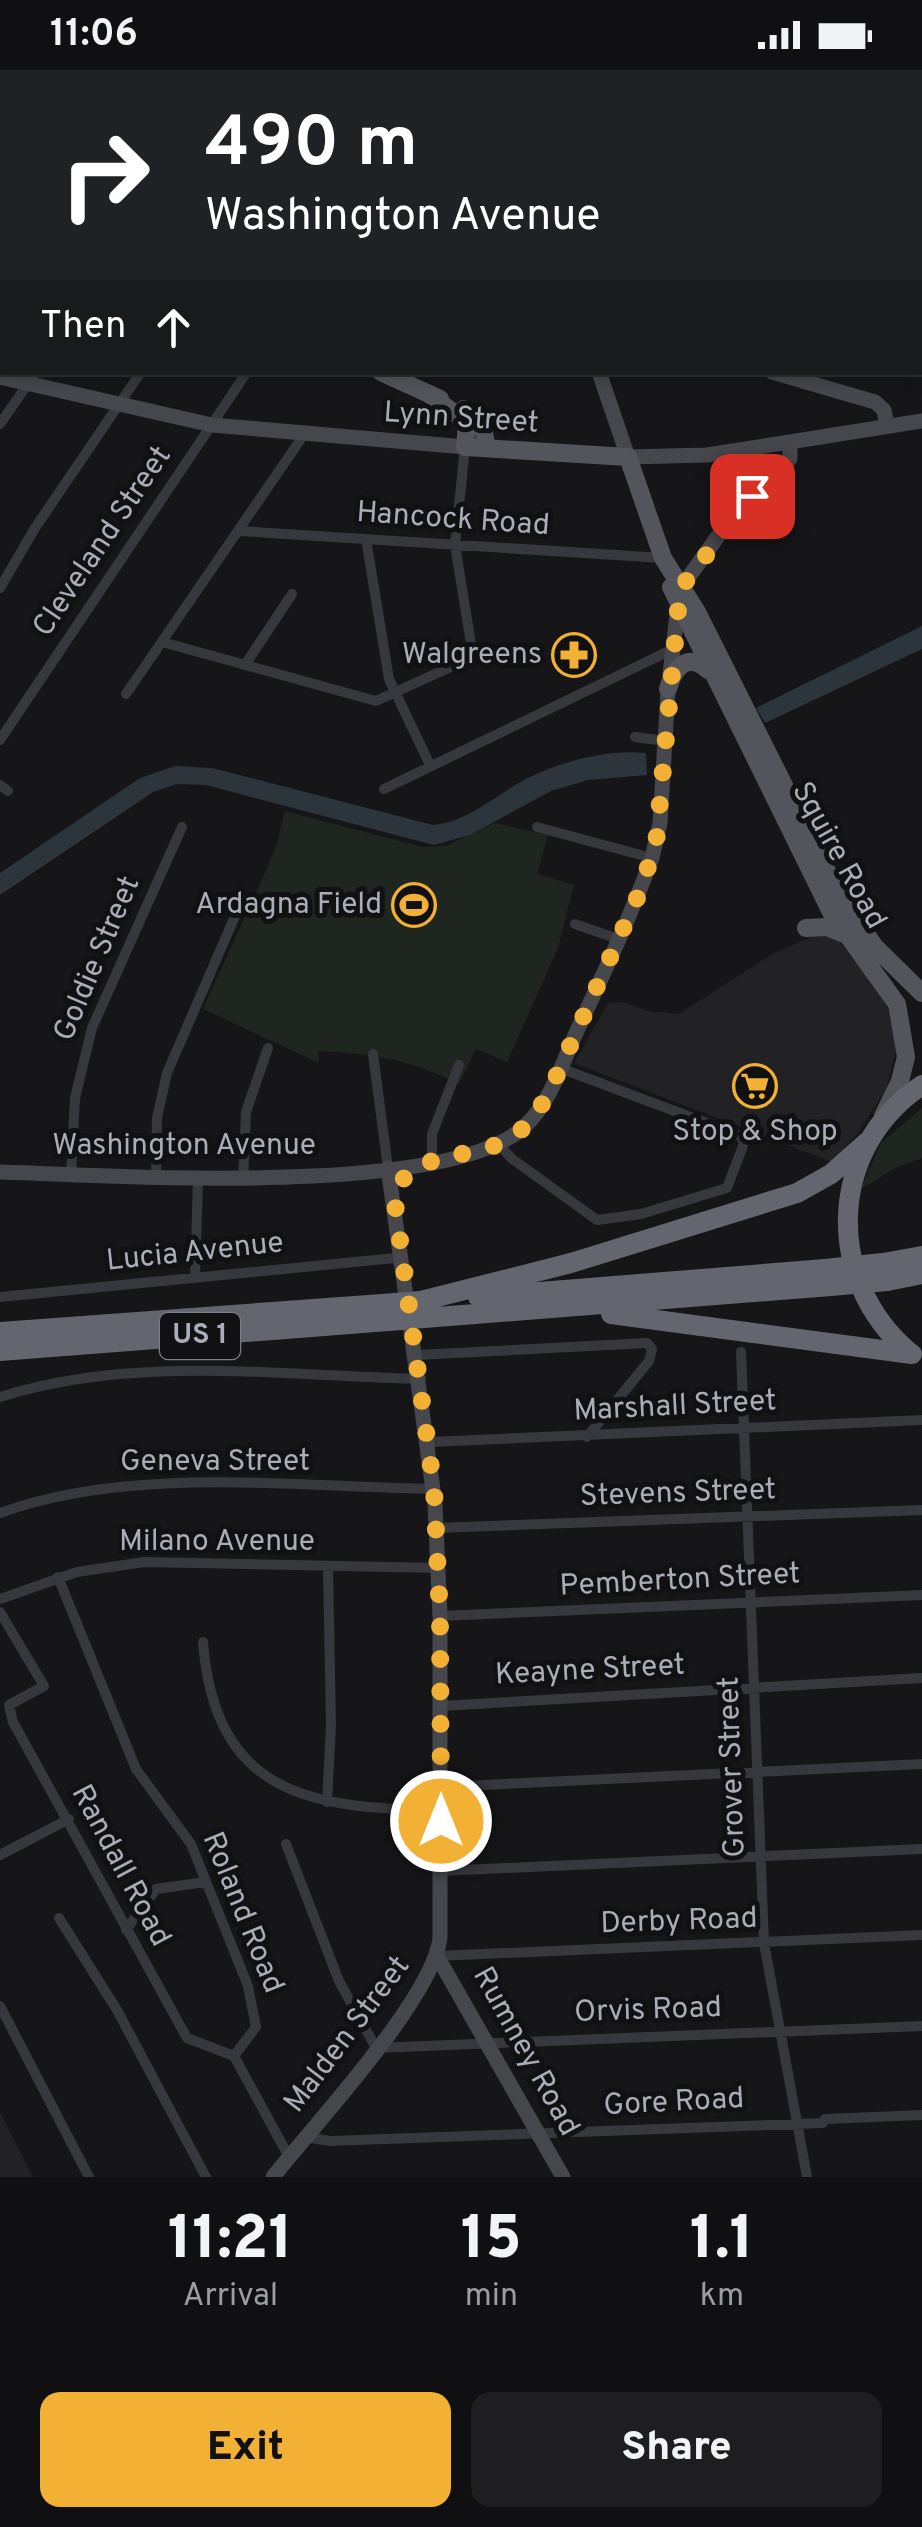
<!DOCTYPE html>
<style>
body{margin:0;font-family:Overpass,sans-serif;background:#1e1e20;color:#f1f3f6;height:100vh;display:flex;flex-direction:column;font-size:38px;white-space:nowrap}
*{box-sizing:border-box;margin:0}
p{font-size:32px;color:#9c9d9f}
.icon{flex:none;width:55px;height:55px;fill:none;stroke:currentColor;stroke-width:2;stroke-linecap:round;stroke-linejoin:round}
.map{position:relative;height:2107px;overflow:hidden}
.side{display:flex;flex-direction:column;background:#101012;flex:1}
.side>*{flex:none}
.top-card{position:absolute;left:0px;top:0px;width:922px;height:305px;box-shadow:0 5px 15px #0003,0 0 0 2px #303032;background:#202124;color:#fff;overflow:hidden}
.pin{position:absolute;display:grid;place-items:center;width:85px;height:85px;color:#fff;margin:-42px;border-radius:20px;box-shadow:0 5px 15px #0006}
.me{position:absolute;width:110px;margin:-55px;rotate:0deg;stroke-linejoin:round;filter:drop-shadow(0 0 8px #0008)}
.turn{display:flex;align-items:center;gap:35px;height:210px;padding:0 40px;font-size:45px}
.turn .icon{width:130px;height:130px;stroke-width:2.5}
.turn b{display:block;font-size:70px;line-height:85px}
.then{display:flex;align-items:center;height:95px;padding:0 40px;background:#0003;gap:20px;font-size:38px}
.eta{display:flex;justify-content:space-evenly;align-items:center;height:170px;text-align:center}
.eta b{font-size:60px;font-weight:800;line-height:70px}
.action{display:flex;gap:20px;margin-top:auto;padding:20px 40px}
.action a{flex:1;height:115px;border-radius:20px;background:#f2b134;color:#111;font-size:40px;font-weight:800;line-height:115px;text-align:center}
.action a+a{background:#1e1e20;color:#f1f3f6}
.status{display:flex;justify-content:space-between;align-items:center;height:70px;padding:0 50px;background:#101012;direction:ltr}
.status svg{height:28px;fill:currentColor}
.map>svg:first-child{display:block}
.built{fill:#222225}
.green{fill:#1e261f}
.water{fill:#2c353c}
.lines{fill:none;stroke-linecap:round;stroke-linejoin:round}
.street{stroke:#37383d;stroke-width:10}
.secondary{stroke:#45474d;stroke-width:15}
.primary{stroke:#53555c;stroke-width:18}
.highway{stroke:#63666e;stroke-width:20}
.highway-bridge{stroke:#63666e;stroke-width:20}
.route{stroke:#f2b134;stroke-width:18;stroke-dasharray:0 32.4}
.labels{text-anchor:middle;dominant-baseline:central;stroke-width:10;stroke-linejoin:round;paint-order:stroke}
.shield{fill:#111113;stroke:#7b7e86;stroke-width:2.5}
.shield-label{font-size:28px;font-weight:bold;fill:#a8adb8}
.street-label{font-size:30px;fill:#a8adb8;stroke:#111113}
.poi-label{font-size:30px;fill:#a8adb8;stroke:#111113;text-anchor:end}
</style>
<div class="status"><b>11:06</b><svg viewBox="0 0 49 12"><path d="M0 12V9h3v3zM5 12V6h3v6zM10 12V3h3v9zM15 12V0h3v12zM26 1h20v11H26zM47 4h2v5h-2z"/></svg></div>
<div class="map">
<svg width="922" height="2107" viewBox="0 0 922 2107">
<rect width="100%" height="100%" fill="#161618"/>
<path class="built" d="M820,863L836,868L882,925L893,950L897,978L886,1019L856,1066L832,1092L574,993L608,933L624,932L648,941L679,944L772,884Z
M0,2042L33,2107H0Z"/>
<path class="green" d="M285,741L422,777L446,776L495,753L548,765L537,804L574,815L558,878L507,992L476,979L459,1014C410,990 373,983 318,981L319,993L203,939L275,780Z
M922,1038V1088L897,1097L861,1119L881,1073Z"/>
<path class="water" d="M922,556V579L765,653L756,638Z
M646,683L647,705L588,710L551,721L470,765L434,775L206,715L177,714L153,722L0,825V803L140,708L175,696L212,698L433,755C468,752 494,726 524,710C558,692 607,679 646,683Z"/>
<g class="lines">
<path class="street" d="M763,0L768,2
M131,2L133,0
M251,2L253,0
M394,2L395,0
M600,2L603,0
M749,2L752,0
M920,55H922
M0,70L2,66
M920,141L922,142
M0,196L2,192
M920,231L922,232
M0,354L36,302
M239,461L663,488
M366,469L389,609L430,695
M0,518L35,458L141,302
M162,572L376,631L468,589L472,580L455,475L465,377
M245,595L292,524
M126,624L303,366
M635,667L665,671
M0,670L247,302
M0,715L8,721
M384,719L671,580
M537,757L652,788
M575,854L618,869
M373,984L388,1098
M499,1074L511,1088L597,1150L641,1144L727,1118L744,1073L741,1066L560,998
M432,1092V1064L459,995
M71,1104L75,1028L92,958L182,757
M156,1107L157,1048L167,1003L239,837
M243,1110L246,1042L268,978
M195,1207L198,1109
M0,1227L395,1188
M741,1282L764,1873L807,2107
M417,1285L647,1273L652,1279L649,1291L587,1367
M0,1327C135,1284 281,1306 421,1309
M430,1372L922,1350
M0,1443C130,1395 297,1417 434,1419
M436,1458L922,1440
M58,1507L136,1699L191,1774L248,1916L256,1957L234,1986L289,2087
M0,1529L77,1502L144,1492L439,1498
M0,1542L44,1616L9,1635L13,1652L187,1968L234,1986
M440,1546L922,1525
M203,1572C215,1724 309,1739 441,1740
M441,1636L922,1608
M441,1717L922,1694
M327,1732L331,1655L328,1498
M286,1774L339,1911L376,1978L922,1956
M0,1785L69,1749
M441,1801L922,1779
M59,1848L117,1940L206,2107
M126,1860L156,1819L206,1812
M437,1886L922,1865
M0,1936L89,2107
M306,2067L330,2071L823,2053L825,2049L922,2045"/>
<path class="secondary" d="M159,0L163,2
M495,0V2
M599,302L628,387L707,385L922,351
M772,302L875,332L884,340L887,356
M0,307L212,355L465,377
M0,1102C108,1105 449,1129 525,1056C550,1033 562,994 576,963C603,905 630,848 652,788L660,753L668,621L680,519L734,444L790,389V373
M437,1886L563,2107
M273,2107C314,2055 433,1928 440,1868V1546L435,1434L388,1098"/>
<path class="primary" d="M0,43L2,44
M381,302L440,329
M432,327L467,352L465,377L628,387L663,488L697,542L838,823L875,877L922,923
M464,339L482,354L487,377
M671,517L832,844L897,934L906,987L900,1011L883,1046
M668,619C674,597 688,582 708,600
M806,858L827,857L844,864"/>
<path class="highway" d="M883,1193L922,1186
M887,1211L922,1204
M478,1227L825,1199
M421,1231L571,1193L797,1123L831,1104L867,1072
M611,1244L912,1284
M424,1248L831,1216
M0,1262L396,1233
M0,1281L401,1250
M909,1282C824,1210 827,1078 922,1015"/>
<path class="highway-bridge" d="M825,1199L883,1193
M831,1216L887,1211
M396,1233L421,1231
M401,1250L424,1248"/>
</g>
<g class="lines">
<path class="route" d="M441,1751L440,1546L434,1419L394,1126C411,1076 475,1093 513,1066C531,1054 541,1037 551,1018L638,826L656,774L680,519L752,426"/>
</g>
<defs>
<g id="pharmacy-ring" transform="scale(2.25)"><circle r="9.5" fill="#111113" stroke="#f2b134" stroke-width="1.5"/><path d="M-2-6h4v4h4v4h-4v4h-4v-4h-4v-4h4Z" fill="#f2b134"/></g>
<g id="stadium-ring" transform="scale(2.25)"><circle r="9.5" fill="#111113" stroke="#f2b134" stroke-width="1.5"/><path d="M0-5a6.5 5 0 1 0 0 10a6.5 5 0 1 0 0-10ZM-3.5-1.8h7v3.6h-7Z" fill="#f2b134"/></g>
<g id="supermarket-ring" transform="scale(2.25)"><circle r="9.5" fill="#111113" stroke="#f2b134" stroke-width="1.5"/><path d="M-6-5.5h2.5l.6 2H6L4.5 2H-2.5L-4.4-4H-6ZM-1.5 3.2a1.3 1.3 0 1 0 .1 0ZM3 3.2a1.3 1.3 0 1 0 .1 0Z" fill="#f2b134"/></g>
</defs>
<g fill-rule="evenodd">
<use href="#pharmacy-ring" x="574" y="585"/>
<use href="#stadium-ring" x="414" y="835"/>
<use href="#supermarket-ring" x="755" y="1016"/>
</g>
<g class="labels">
<rect class="shield" x="160" y="1243" width="80" height="46" rx="8"/>
<g class="shield-label">
<text x="200" y="1266">US 1</text>
</g>
<g class="street-label">
<text transform="translate(461 349) rotate(4)">Lynn Street</text>
<text transform="translate(453 450) rotate(4)">Hancock Road</text>
<text transform="translate(103 472) rotate(-56)">Cleveland Street</text>
<text transform="translate(838 786) rotate(61)">Squire Road</text>
<text transform="translate(98 889) rotate(-67)">Goldie Street</text>
<text x="184" y="1076">Washington Avenue</text>
<text transform="translate(195 1183) rotate(-6)">Lucia Avenue</text>
<text transform="translate(675 1337) rotate(-3)">Marshall Street</text>
<text x="215" y="1392">Geneva Street</text>
<text transform="translate(678 1424) rotate(-2)">Stevens Street</text>
<text x="217" y="1472">Milano Avenue</text>
<text transform="translate(680 1511) rotate(-3)">Pemberton Street</text>
<text transform="translate(590 1601) rotate(-3)">Keayne Street</text>
<text transform="translate(733 1697) rotate(-92)">Grover Street</text>
<text transform="translate(120 1796) rotate(62)">Randall Road</text>
<text transform="translate(242 1843) rotate(68)">Roland Road</text>
<text transform="translate(679 1852) rotate(-2)">Derby Road</text>
<text transform="translate(648 1941) rotate(-2)">Orvis Road</text>
<text transform="translate(348 1965) rotate(-53)">Malden Street</text>
<text transform="translate(525 1982) rotate(61)">Rumney Road</text>
<text transform="translate(674 2033) rotate(-3)">Gore Road</text>
</g>
<g class="poi-label">
<text x="542" y="585">Walgreens</text>
<text x="382" y="835">Ardagna Field</text>
<text x="755" y="1062" text-anchor="middle">Stop &amp; Shop</text>
</g>
</g>
</svg>
<div class="pin" style="left:752px;top:426px;background:#d93025"><svg class="icon" aria-label="arrive" viewBox="0 0 24 24"><path d="M6 21V4h12l-3 4 3 4H6"/></svg></div>
<svg class="me" style="left:441px;top:1751px" viewBox="-20 -20 40 40"><circle r="17" fill="#f2b134" stroke="#fff" stroke-width="3"/><path d="M0-11L8 9 0 5-8 9z" fill="#fff"/></svg>
<div class="top-card">
<div class="turn"><svg class="icon" aria-label="right" viewBox="0 0 24 24"><path d="M7 20v-9h11M14 6l5 5-5 5"/></svg><div><b>490 m</b>Washington Avenue</div></div>
<div class="then">Then<svg class="icon" aria-label="ahead" viewBox="0 0 24 24"><path d="M12 20V5M6 11l6-6 6 6"/></svg></div>
</div>
</div>
<section class="side">
<div class="eta">
<div><b>11:21</b><p>Arrival</p></div>
<div><b>15</b><p>min</p></div>
<div><b>1.1</b><p>km</p></div>
</div>
<div class="action"><a>Exit</a><a>Share</a></div>
</section>
